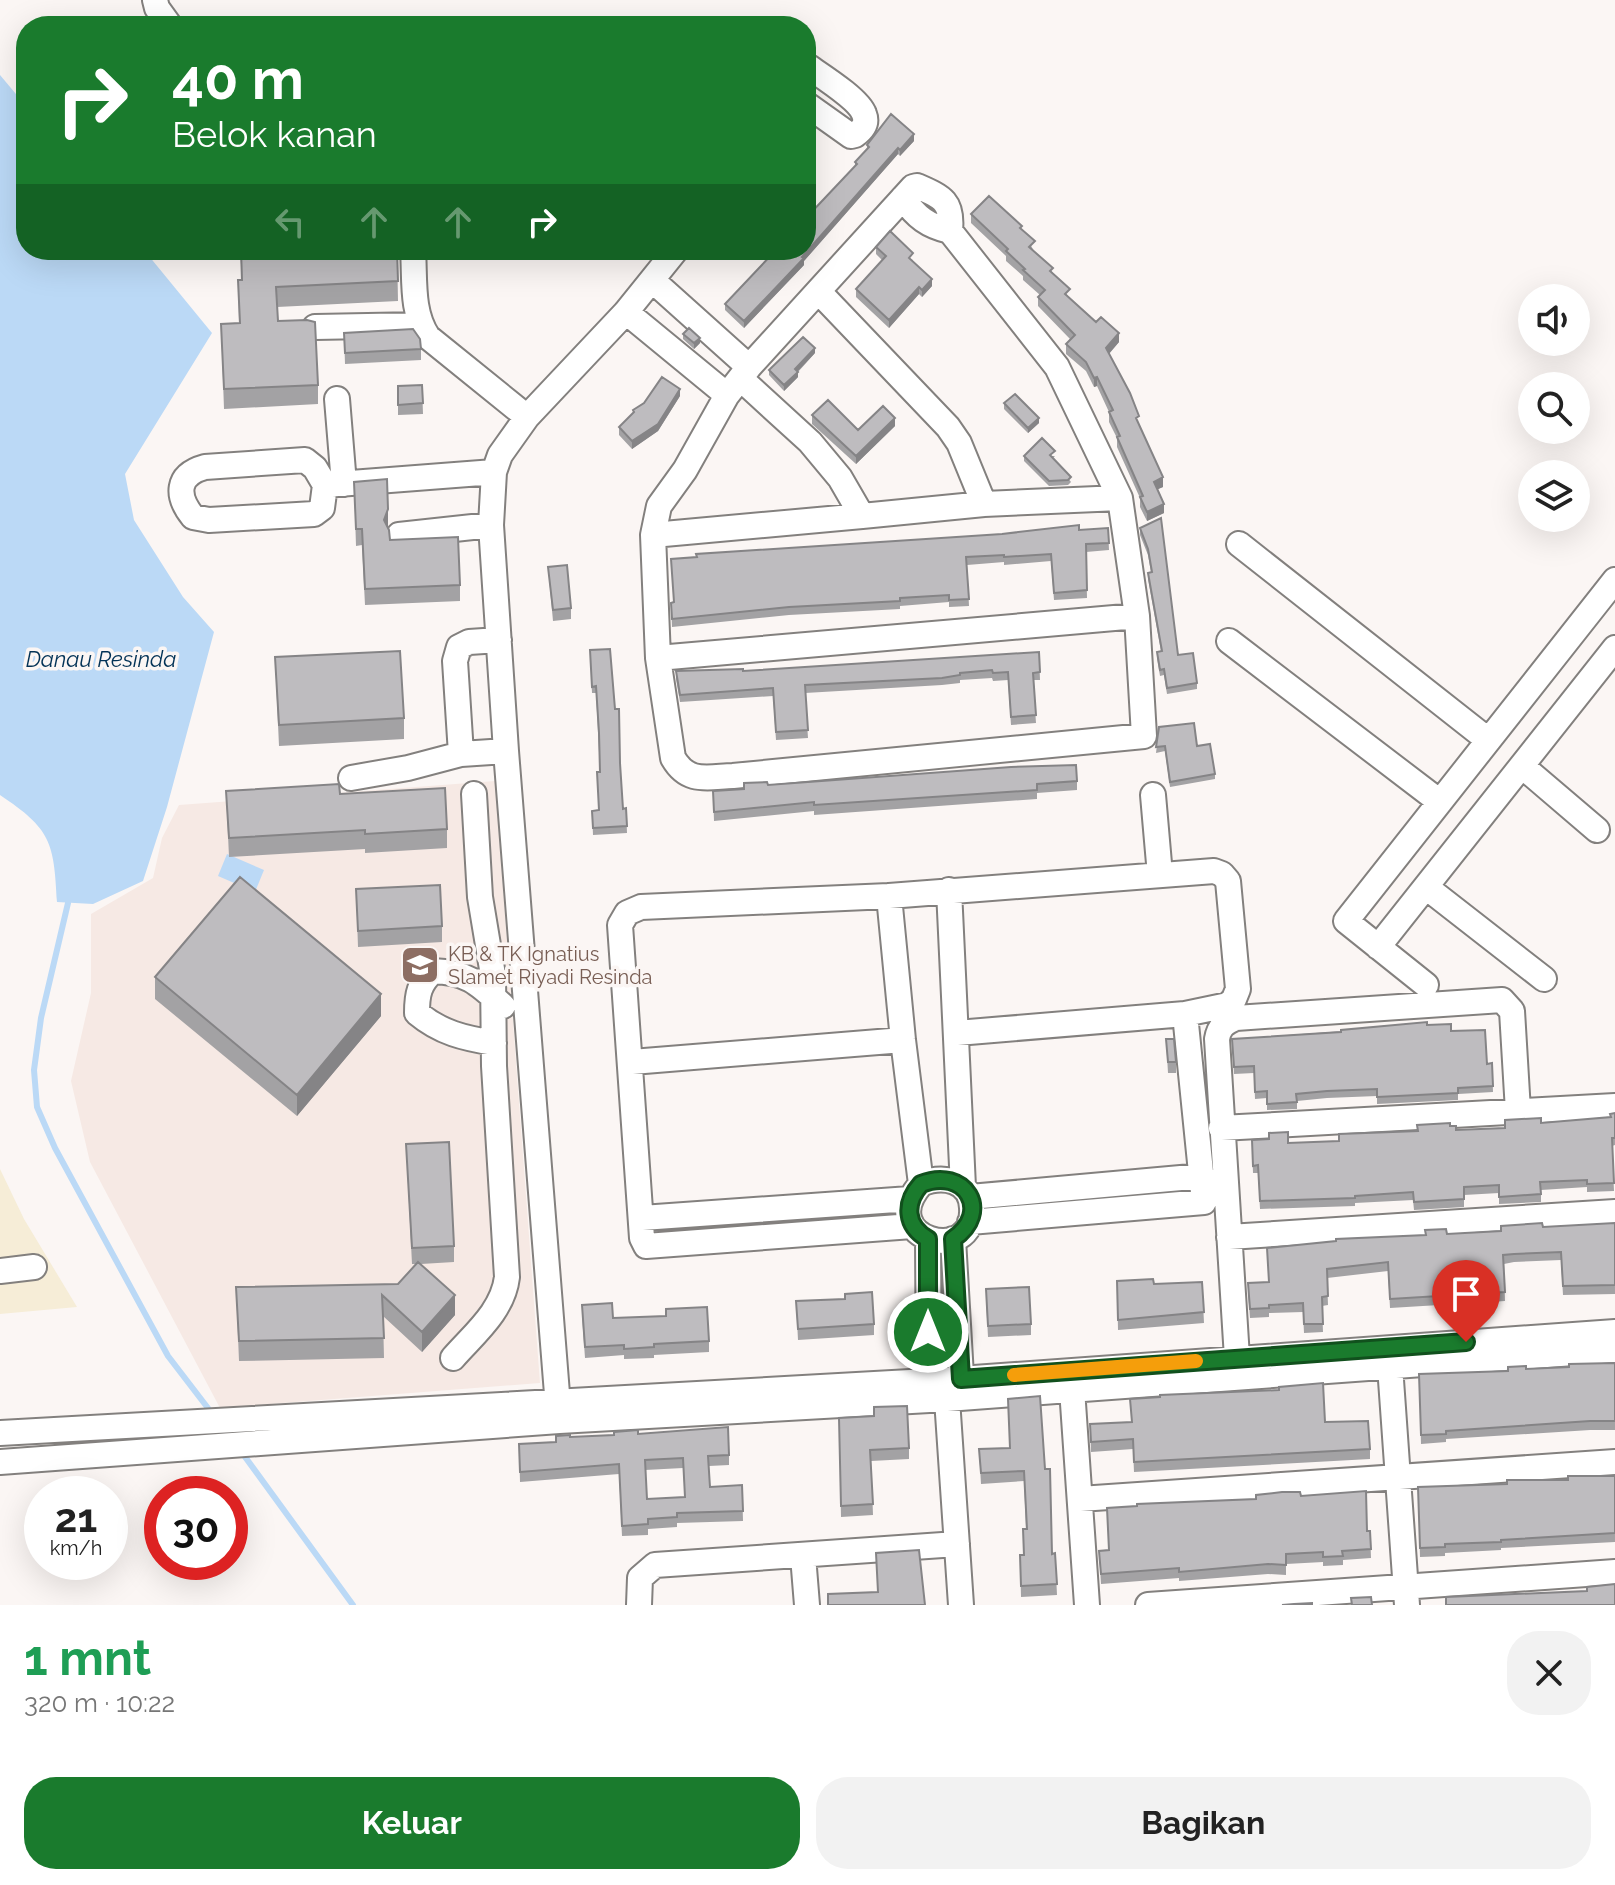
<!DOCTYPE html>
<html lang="id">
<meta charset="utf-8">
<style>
body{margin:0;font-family:Raleway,sans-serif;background:#f2f2f2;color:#222;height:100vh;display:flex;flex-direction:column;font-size:30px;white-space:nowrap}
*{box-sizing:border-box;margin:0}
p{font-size:26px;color:#767676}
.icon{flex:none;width:44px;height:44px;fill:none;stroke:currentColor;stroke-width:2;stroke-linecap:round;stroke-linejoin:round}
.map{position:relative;height:1605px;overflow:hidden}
.details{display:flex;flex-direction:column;background:#fff;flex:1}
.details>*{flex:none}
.top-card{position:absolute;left:16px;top:16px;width:800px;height:244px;border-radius:32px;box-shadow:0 8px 32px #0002;background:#1a7b2d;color:#fff;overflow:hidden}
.controls{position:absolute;left:1518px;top:284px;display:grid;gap:16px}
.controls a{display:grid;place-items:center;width:72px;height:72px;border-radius:50%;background:#fff;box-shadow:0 8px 32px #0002;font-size:40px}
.speed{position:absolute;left:24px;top:1476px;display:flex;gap:16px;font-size:40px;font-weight:700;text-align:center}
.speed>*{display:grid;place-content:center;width:104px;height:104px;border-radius:50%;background:#fff;box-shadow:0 8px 32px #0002;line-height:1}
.speed small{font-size:20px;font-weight:400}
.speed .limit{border:12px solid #d22;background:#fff;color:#111}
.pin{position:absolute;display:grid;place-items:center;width:68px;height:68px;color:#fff;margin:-82px -34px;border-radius:50% 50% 50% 0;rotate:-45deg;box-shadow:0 0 8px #0007}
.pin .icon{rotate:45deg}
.me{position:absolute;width:88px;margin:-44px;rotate:0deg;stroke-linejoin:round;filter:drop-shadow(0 0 6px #0008)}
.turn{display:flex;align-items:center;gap:28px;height:168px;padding:0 24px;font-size:36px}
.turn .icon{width:104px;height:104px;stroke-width:2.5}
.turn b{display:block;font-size:56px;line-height:68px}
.lanes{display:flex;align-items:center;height:76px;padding:0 24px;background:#0003;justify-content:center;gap:40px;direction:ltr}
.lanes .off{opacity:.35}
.round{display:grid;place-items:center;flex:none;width:84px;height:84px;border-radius:32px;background:#f2f2f2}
.overview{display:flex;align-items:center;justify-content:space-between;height:136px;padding:0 24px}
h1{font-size:48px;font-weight:700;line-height:60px;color:#1e9e55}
.action{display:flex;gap:16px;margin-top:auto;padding:16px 24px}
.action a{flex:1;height:92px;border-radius:32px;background:#1a7b2d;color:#fff;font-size:32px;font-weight:700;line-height:92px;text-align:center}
.action a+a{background:#f2f2f2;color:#222}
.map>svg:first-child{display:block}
.built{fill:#f6e9e4}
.industrial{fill:#f6edd7}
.water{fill:#bbd9f6}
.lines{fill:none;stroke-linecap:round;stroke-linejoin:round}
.stream{stroke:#bbd9f6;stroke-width:6}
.minor-casing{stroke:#83807e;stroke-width:28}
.minor{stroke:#fff;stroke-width:24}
.wall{fill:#a3a2a4;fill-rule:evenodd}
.shaded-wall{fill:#858486}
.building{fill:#bebcbf;stroke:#858486;stroke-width:2;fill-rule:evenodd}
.route-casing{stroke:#11501d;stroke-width:20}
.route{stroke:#1a7b2d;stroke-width:14}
.slow{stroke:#f59e0b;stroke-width:14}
.labels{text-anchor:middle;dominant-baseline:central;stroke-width:7;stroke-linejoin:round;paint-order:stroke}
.education-label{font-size:20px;fill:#785e54;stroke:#fbf6f4;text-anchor:start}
.water-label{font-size:22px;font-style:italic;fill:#023256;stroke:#fbf6f4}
</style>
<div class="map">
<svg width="1615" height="1605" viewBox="0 0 1615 1605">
<rect width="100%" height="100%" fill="#fbf6f4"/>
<path class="built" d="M495,781L540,1383L220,1408L90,1162L71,1081L91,993V914L153,878L162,838L179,805Z"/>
<path class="industrial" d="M0,1169L24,1219L77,1307L0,1314Z"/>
<path class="water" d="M0,75L26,106V250H144L212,333L125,474L134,520L183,597L214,632L167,807L143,881L93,904L57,902C54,842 51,829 0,795Z
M227,854L264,870L255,892L218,876Z"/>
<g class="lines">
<path class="stream" d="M68,903L41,1018L34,1070L37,1107L55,1148L168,1356L214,1416
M240,1450L353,1605"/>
<g class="minor-casing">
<path id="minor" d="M155,0L157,8L170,26
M806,65C820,75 859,99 864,114C868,124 862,130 855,135L851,136L806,104
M903,198C916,217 928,226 950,231L1057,367L1120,498L1137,616L1144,736L733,776C707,777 688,784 673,758L658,658L653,535L659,506L685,470L727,395L749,367L913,187L917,186C942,197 953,201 950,231
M413,250C415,279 411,312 428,337L527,417
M652,280L749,367
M819,292L948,427L959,443L984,504
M626,312L727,395
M315,327L420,325
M741,379L810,442L840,478L862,516L984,504L1120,498
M337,399L344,484
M325,485L322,508L314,514L209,520L193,517C176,496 176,475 205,467L305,460L315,468L325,485L494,472
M399,535L491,525
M653,535L862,516
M1239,544L1488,740
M499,640L469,642L459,647L455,661L461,754L506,751
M1229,641L1440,802
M658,658L1137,616
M1522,766L1597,830
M351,778L408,768L461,754
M1153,795L1160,875
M1426,887L1544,979
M949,890L963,1187
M889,896L903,1040L921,1184C873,1239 976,1267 972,1208C971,1179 942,1175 921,1184
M1378,947L1615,648
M1426,985L1346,921L1615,580
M494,1043C464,1038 441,1033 417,1013C417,994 419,984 433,971C467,972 478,983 503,1006
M632,1062L903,1040
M1221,1128L1615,1106
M970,1197L1203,1176
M642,1218L910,1199
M970,1222L1204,1202L1185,1014
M912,1226L646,1246L642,1238L620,925L627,913L641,907L889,896L1214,871L1222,874L1228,881L1238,989L1234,999L1228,1005L1185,1014L957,1033
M1229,1237L1615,1212
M928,1239L929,1393
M953,1239L962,1393
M0,1271L34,1267
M1381,1353L1390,1366L1407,1605
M453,1358C474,1334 503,1311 507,1277L494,1066L493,975L480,897L474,794
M1237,1358L1217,1039C1219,1027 1224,1023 1236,1018L1502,1000L1512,1011L1518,1111
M1072,1389L1087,1605
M947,1399L961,1605
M559,1419L506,751L491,525L494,472L500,455L527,417L626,312L676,250
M0,1433L946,1380L1615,1332
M0,1462L559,1421L947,1399L1615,1350
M1080,1499L1615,1462
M803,1556L807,1605
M639,1605L640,1578L655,1565L957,1544
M1148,1605L1615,1572"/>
</g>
<use href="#minor" class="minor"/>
</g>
<path class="wall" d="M914,141L900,156L898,154L804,261V265L744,328L725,310V304L855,166V162L867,150V145Z
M971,214L1022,230L1034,251L1053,273L1069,298L1119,342L1109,354L1163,487L1157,489L1164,513L1147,521L1140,507V498L1117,447V438L1109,422V412L1097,386L1094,387L1086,371L1066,354V344L1070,339L1038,306V297L1040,295L1023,280V276L1006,261V256L971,223Z
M876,247L913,260V261L932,286L922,297L919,294L889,328L856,297V289L882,260L876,254Z
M240,250H397L398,301L277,307L278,321L318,385V404L224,409L221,324L239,323L238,280H242Z
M344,333L421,349V360L345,364Z
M683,334L700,343L694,349L683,339Z
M815,353L798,372V377L784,391L769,375V370Z
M422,385L423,414L398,415V386Z
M680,396L658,431L632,449L619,435V427L633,414V410Z
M1004,403L1039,423L1028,433L1004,409Z
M812,415L858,430L895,426L856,464L812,424Z
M1024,456H1055L1053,458L1071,482L1068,485L1049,486L1024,461Z
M354,482L388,525L390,540L460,585V601L365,605L362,545L356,546Z
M1161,518L1178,655L1197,683V689L1167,694L1164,675L1160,676L1157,658V652L1161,651L1148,579V573L1151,572L1148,555L1140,535V528Z
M1108,528L1109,550L1086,552L1087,598L1054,600L1051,561L1004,565V562L967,565L969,606L949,607V602L900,606V609L789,615L672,627L671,603L1079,530Z
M548,567L571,608V619L553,621Z
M590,650L620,763L623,809L626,808L627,833L593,835L592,811L599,810L600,772L596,693H592Z
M1039,652L1040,680H1033L1036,723L1011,725L1008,680L993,681L992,678L960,680V683L942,685L805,693L808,738L776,740L773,696L680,702L676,679V671H743Z
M275,657L404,718V739L279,746Z
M1159,727L1197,746L1215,774V779L1170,787L1165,751L1156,753Z
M1077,781V790L1037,793V799L814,815V811L714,821L713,791L744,789L768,785Z
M226,791L340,794L447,829V848L365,853V849L229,857Z
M356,889L442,926V942L358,947Z
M155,977L381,1016L297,1116L155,999Z
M1427,1025L1451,1031L1487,1064L1492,1063L1493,1092L1458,1094V1100L1377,1104V1096L1327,1098L1297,1101V1109L1267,1110V1098L1255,1099L1254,1073L1234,1074L1232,1039Z
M1166,1039L1176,1062V1073H1168Z
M1615,1113V1145L1612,1146L1614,1191L1587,1192V1187L1541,1190V1202L1499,1204V1193L1464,1195V1207L1414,1210L1413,1200L1355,1203V1206L1260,1209L1258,1173H1253L1252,1140L1288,1143L1339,1141L1450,1126L1456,1130L1505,1128L1541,1123L1611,1117Z
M406,1144L454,1246V1262L421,1264L455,1315L422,1352L383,1316L384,1358L239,1361L236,1287L398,1284L416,1264H412Z
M1615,1223V1294L1563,1295L1561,1260L1514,1262L1504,1264L1505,1301L1390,1308L1388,1271L1327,1278L1328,1305L1322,1306L1323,1332L1304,1333L1303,1312L1269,1313V1317L1250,1318L1248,1292L1268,1282L1447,1234L1543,1227Z
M1117,1281L1154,1284L1202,1282L1204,1323L1118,1330Z
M986,1300L1031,1324V1335L988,1337Z
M796,1301L874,1324V1335L798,1340Z
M582,1316L613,1318L666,1316L709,1341V1352L654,1355V1358L624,1359V1355L585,1358Z
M1615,1363V1430H1590L1446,1439V1442L1421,1444L1419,1374L1508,1371Z
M839,1418L909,1448V1459L871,1461L873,1515L841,1517Z
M1325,1422L1370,1449V1459L1134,1472L1133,1449L1091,1452L1090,1424Z
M638,1434L729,1455V1465L709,1466L710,1487L742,1485L743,1521L677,1523V1527L648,1529V1535L622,1536L619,1474L520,1482L519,1444L556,1442L570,1437ZM683,1468L685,1497L647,1499L645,1470Z
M979,1449L1045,1469L1052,1554L1055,1553L1057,1595L1021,1597L1020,1555H1024L1026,1529L1024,1481L981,1484Z
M1615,1476V1542L1501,1548V1550L1445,1553V1556L1420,1557L1418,1487L1507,1484Z
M1301,1496L1367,1531H1370L1371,1558L1343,1560V1565L1323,1566V1562L1286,1564V1575L1268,1574L1179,1581V1578L1101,1584L1099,1551L1109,1550L1256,1499Z"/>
<path class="shaded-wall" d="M914,134V141L900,156V150Z
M898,148V154L804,261V265L744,328V321Z
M932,279V286L922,297V290Z
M919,287V294L889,328V320Z
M1119,333V342L1106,357V348Z
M700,338V343L694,349V343Z
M815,348V353L797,372H798V377L784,391V385L795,369Z
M1097,377V386L1094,387V378Z
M680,389V396L658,431L632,449V441Z
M895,418V426L856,464V456Z
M1039,418V423L1028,433V428Z
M1163,477V487L1154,491V482Z
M1164,504V513L1147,521V512Z
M388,509V525L384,536V520Z
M381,994V1016L297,1116V1095Z
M455,1295V1315L422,1352V1332Z"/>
<path class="building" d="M891,114L914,134L900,150L898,148L802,257L804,258L744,321L725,304L776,250H806V218L857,164L855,162L869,147L867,145Z
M989,196L1022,226L1020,228L1035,241L1029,247L1053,268L1050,271L1070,289L1065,294L1096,322L1101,317L1119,333L1106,348L1130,393L1139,416L1136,418L1163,477L1154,482L1164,504L1147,512L1140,497L1143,496L1117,437L1120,436L1109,412L1113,410L1097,377L1094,378L1086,362L1066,344L1075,335L1038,297L1045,290L1023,270L1025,269L1006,251L1008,249L971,214Z
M890,231L913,253L909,258L932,279L922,290L919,287L889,320L856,289L886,256L876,247Z
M241,250H397L398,281L276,287L278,321L307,320L315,322L318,385L224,389L221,324L240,323L238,280H242Z
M689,328L700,338L694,343L683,334Z
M413,329L420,339L421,349L345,353L344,333Z
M803,337L815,348L795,369L798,372L784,385L769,370Z
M662,377L680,389L658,424L632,441L619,427L634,412L633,410L644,403Z
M422,385L423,403L398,405V386Z
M1015,394L1039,418L1028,428L1004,403Z
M828,400L858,430L883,406L895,418L856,456L812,415Z
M1042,438L1055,451L1050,455L1071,477L1068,480L1049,481L1024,456Z
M387,479L388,509L384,520L389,530L390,540L458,537L460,585L365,589L362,529H356L354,482Z
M1161,518L1178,655L1193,653L1197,683L1167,688L1164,669L1160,670L1157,652L1162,651L1148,573L1152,572L1148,549L1140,528Z
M1079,525V530L1108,528L1109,543L1086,544L1087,590L1054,593L1051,554L1004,557V555L966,557L969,599L949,600V595L900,598V601L789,607L672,619L671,603L674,602L671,559L697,557L696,554L1002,534Z
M567,565L571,608L553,610L548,567Z
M610,649L615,709H619L620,763L623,809L626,808L627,826L593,828L592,811L599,810L597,772H600L599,733L596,686L592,687L590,650Z
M400,651L404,718L279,725L275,657Z
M1039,652L1040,672L1033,673L1036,715L1011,717L1008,672L993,673L992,670L960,673V675L942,678L805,685L808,730L776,732L773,688L680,695L676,671L743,669V671Z
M1194,723L1197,746L1210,744L1215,774L1170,782L1165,746L1156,747L1159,727Z
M1076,765L1077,781L1037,784V790L814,805V802L714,812L713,791L744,789V783L767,782L768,785L1011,767Z
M339,784L340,794L445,788L447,829L365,834V830L229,838L226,791Z
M240,877L381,994L297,1095L155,977Z
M440,885L442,926L358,931L356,889Z
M1427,1022V1025L1451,1024V1031L1485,1030L1487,1064L1492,1063L1493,1086L1458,1088V1093L1377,1097V1089L1327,1091L1296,1094L1297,1102L1267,1104V1091L1255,1092L1254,1066L1234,1067L1232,1039L1341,1032V1030Z
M1166,1039H1174L1176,1062H1168Z
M1615,1113V1138H1612L1614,1183L1587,1184V1180L1540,1182L1541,1194L1499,1197V1185L1464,1187V1199L1414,1202L1413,1192L1355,1196V1198L1260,1201L1258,1165L1253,1166L1252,1140L1269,1139V1133L1288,1132V1143L1339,1141V1134L1418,1131L1417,1125L1450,1123V1126H1456V1130L1505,1128V1120L1541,1118V1123L1611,1117L1610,1114Z
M449,1142L454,1246L412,1248L406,1144Z
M1542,1223L1543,1227L1615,1223V1285L1563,1286L1561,1252L1514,1254L1503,1255L1505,1292L1390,1299L1388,1262L1327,1269L1328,1296L1322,1297L1323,1324H1304L1303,1303L1269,1305V1308L1250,1309L1248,1283L1269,1282L1267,1248L1336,1241V1239L1426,1235L1425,1230L1446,1229L1447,1234L1501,1231V1226Z
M418,1262L455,1295L422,1332L382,1295L384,1338L239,1341L236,1287L398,1284Z
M1153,1279L1154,1284L1202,1282L1204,1312L1118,1320L1117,1281Z
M1029,1287L1031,1324L988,1326L986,1289Z
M872,1292L874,1324L798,1329L796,1301L845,1299V1294Z
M612,1303L613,1318L666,1316V1309L707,1307L709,1341L654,1344V1347L624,1349V1345L585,1347L582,1305Z
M1615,1363V1421H1590L1446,1431V1434L1421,1435L1419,1374L1508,1371V1367L1526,1366V1369L1569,1367V1364Z
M1323,1383L1325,1422L1368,1421L1370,1449L1134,1462L1133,1439L1091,1442L1090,1424L1132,1422L1130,1399L1160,1397V1395L1279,1390V1387Z
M1040,1396L1045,1469H1050L1052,1554L1055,1553L1057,1584L1021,1586L1020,1555H1024L1023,1529H1027L1024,1471L981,1473L979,1449L1010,1448L1008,1399Z
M907,1406L909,1448L870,1450L873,1504L841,1506L839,1418L874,1416V1407Z
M728,1427L729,1455L708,1456L710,1487L742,1485L743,1511L677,1513V1517L648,1519V1524L622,1526L619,1464L520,1472L519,1444L556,1442V1436L570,1435V1437L614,1435V1432L638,1430V1434ZM683,1458L685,1497L647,1499L645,1460Z
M1568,1476H1615V1533L1501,1540V1542L1445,1544V1547L1420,1548L1418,1487L1507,1484V1480H1568Z
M1366,1491L1367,1531H1370L1371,1549L1342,1551L1343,1556L1323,1557V1552L1286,1554V1565L1268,1564L1179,1572V1568L1101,1574L1099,1551L1109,1550L1107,1508L1137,1506V1504L1256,1499V1495L1282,1492H1300L1301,1496Z
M919,1550L925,1605H828V1594L878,1592L876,1553Z
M1615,1584V1605H1446V1597L1587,1591V1587Z
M1371,1597L1372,1605H1352L1351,1598Z
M1312,1603V1605H1282L1294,1604Z"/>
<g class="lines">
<g class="route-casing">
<path id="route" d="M928,1332V1239C905,1226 904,1203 921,1184C965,1166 993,1212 953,1239L961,1379L1466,1342"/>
</g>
<use href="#route" class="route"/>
<path class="slow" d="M1014,1375L1196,1361"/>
</g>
<defs>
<g id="school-square" transform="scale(2)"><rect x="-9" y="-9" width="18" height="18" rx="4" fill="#8d6e63" stroke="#fbf6f4"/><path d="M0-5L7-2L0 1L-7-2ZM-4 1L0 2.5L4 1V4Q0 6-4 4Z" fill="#fff"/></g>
</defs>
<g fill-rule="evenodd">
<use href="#school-square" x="420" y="965"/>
</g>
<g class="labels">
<g class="education-label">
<text x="448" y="954">KB &amp; TK Ignatius<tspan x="448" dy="23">Slamet Riyadi Resinda</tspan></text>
</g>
<g class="water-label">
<text x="101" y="659">Danau Resinda</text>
</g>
</g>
</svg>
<div class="controls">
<a><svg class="icon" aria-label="sound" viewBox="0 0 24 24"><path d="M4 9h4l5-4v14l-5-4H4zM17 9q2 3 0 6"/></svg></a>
<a><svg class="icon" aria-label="search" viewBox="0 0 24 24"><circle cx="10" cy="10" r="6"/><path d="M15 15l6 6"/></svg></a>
<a><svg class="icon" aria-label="layers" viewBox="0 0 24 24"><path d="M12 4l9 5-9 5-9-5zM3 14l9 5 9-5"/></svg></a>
</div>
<div class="speed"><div>21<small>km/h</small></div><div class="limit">30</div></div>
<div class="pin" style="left:1466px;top:1342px;background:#d93025"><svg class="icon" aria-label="arrive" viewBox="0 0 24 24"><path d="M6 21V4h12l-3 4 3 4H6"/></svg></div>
<svg class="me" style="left:928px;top:1332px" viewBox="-20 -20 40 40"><circle r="17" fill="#1a7b2d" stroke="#fff" stroke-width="3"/><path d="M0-11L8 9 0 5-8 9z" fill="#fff"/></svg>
<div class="top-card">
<div class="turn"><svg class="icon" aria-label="right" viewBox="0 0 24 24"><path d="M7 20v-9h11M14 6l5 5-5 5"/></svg><div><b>40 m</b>Belok kanan</div></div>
<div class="lanes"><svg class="icon off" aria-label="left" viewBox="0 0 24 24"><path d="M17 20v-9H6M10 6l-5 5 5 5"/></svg><svg class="icon off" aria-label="ahead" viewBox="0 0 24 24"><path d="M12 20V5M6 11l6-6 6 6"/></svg><svg class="icon off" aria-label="ahead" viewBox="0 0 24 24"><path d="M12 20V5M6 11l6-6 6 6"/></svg><svg class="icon" aria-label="right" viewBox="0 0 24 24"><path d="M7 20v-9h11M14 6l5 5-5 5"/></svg></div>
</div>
</div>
<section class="details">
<div class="overview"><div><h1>1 mnt</h1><p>320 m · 10:22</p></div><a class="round"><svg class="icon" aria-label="close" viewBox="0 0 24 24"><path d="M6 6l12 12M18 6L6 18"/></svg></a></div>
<div class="action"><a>Keluar</a><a>Bagikan</a></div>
</section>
